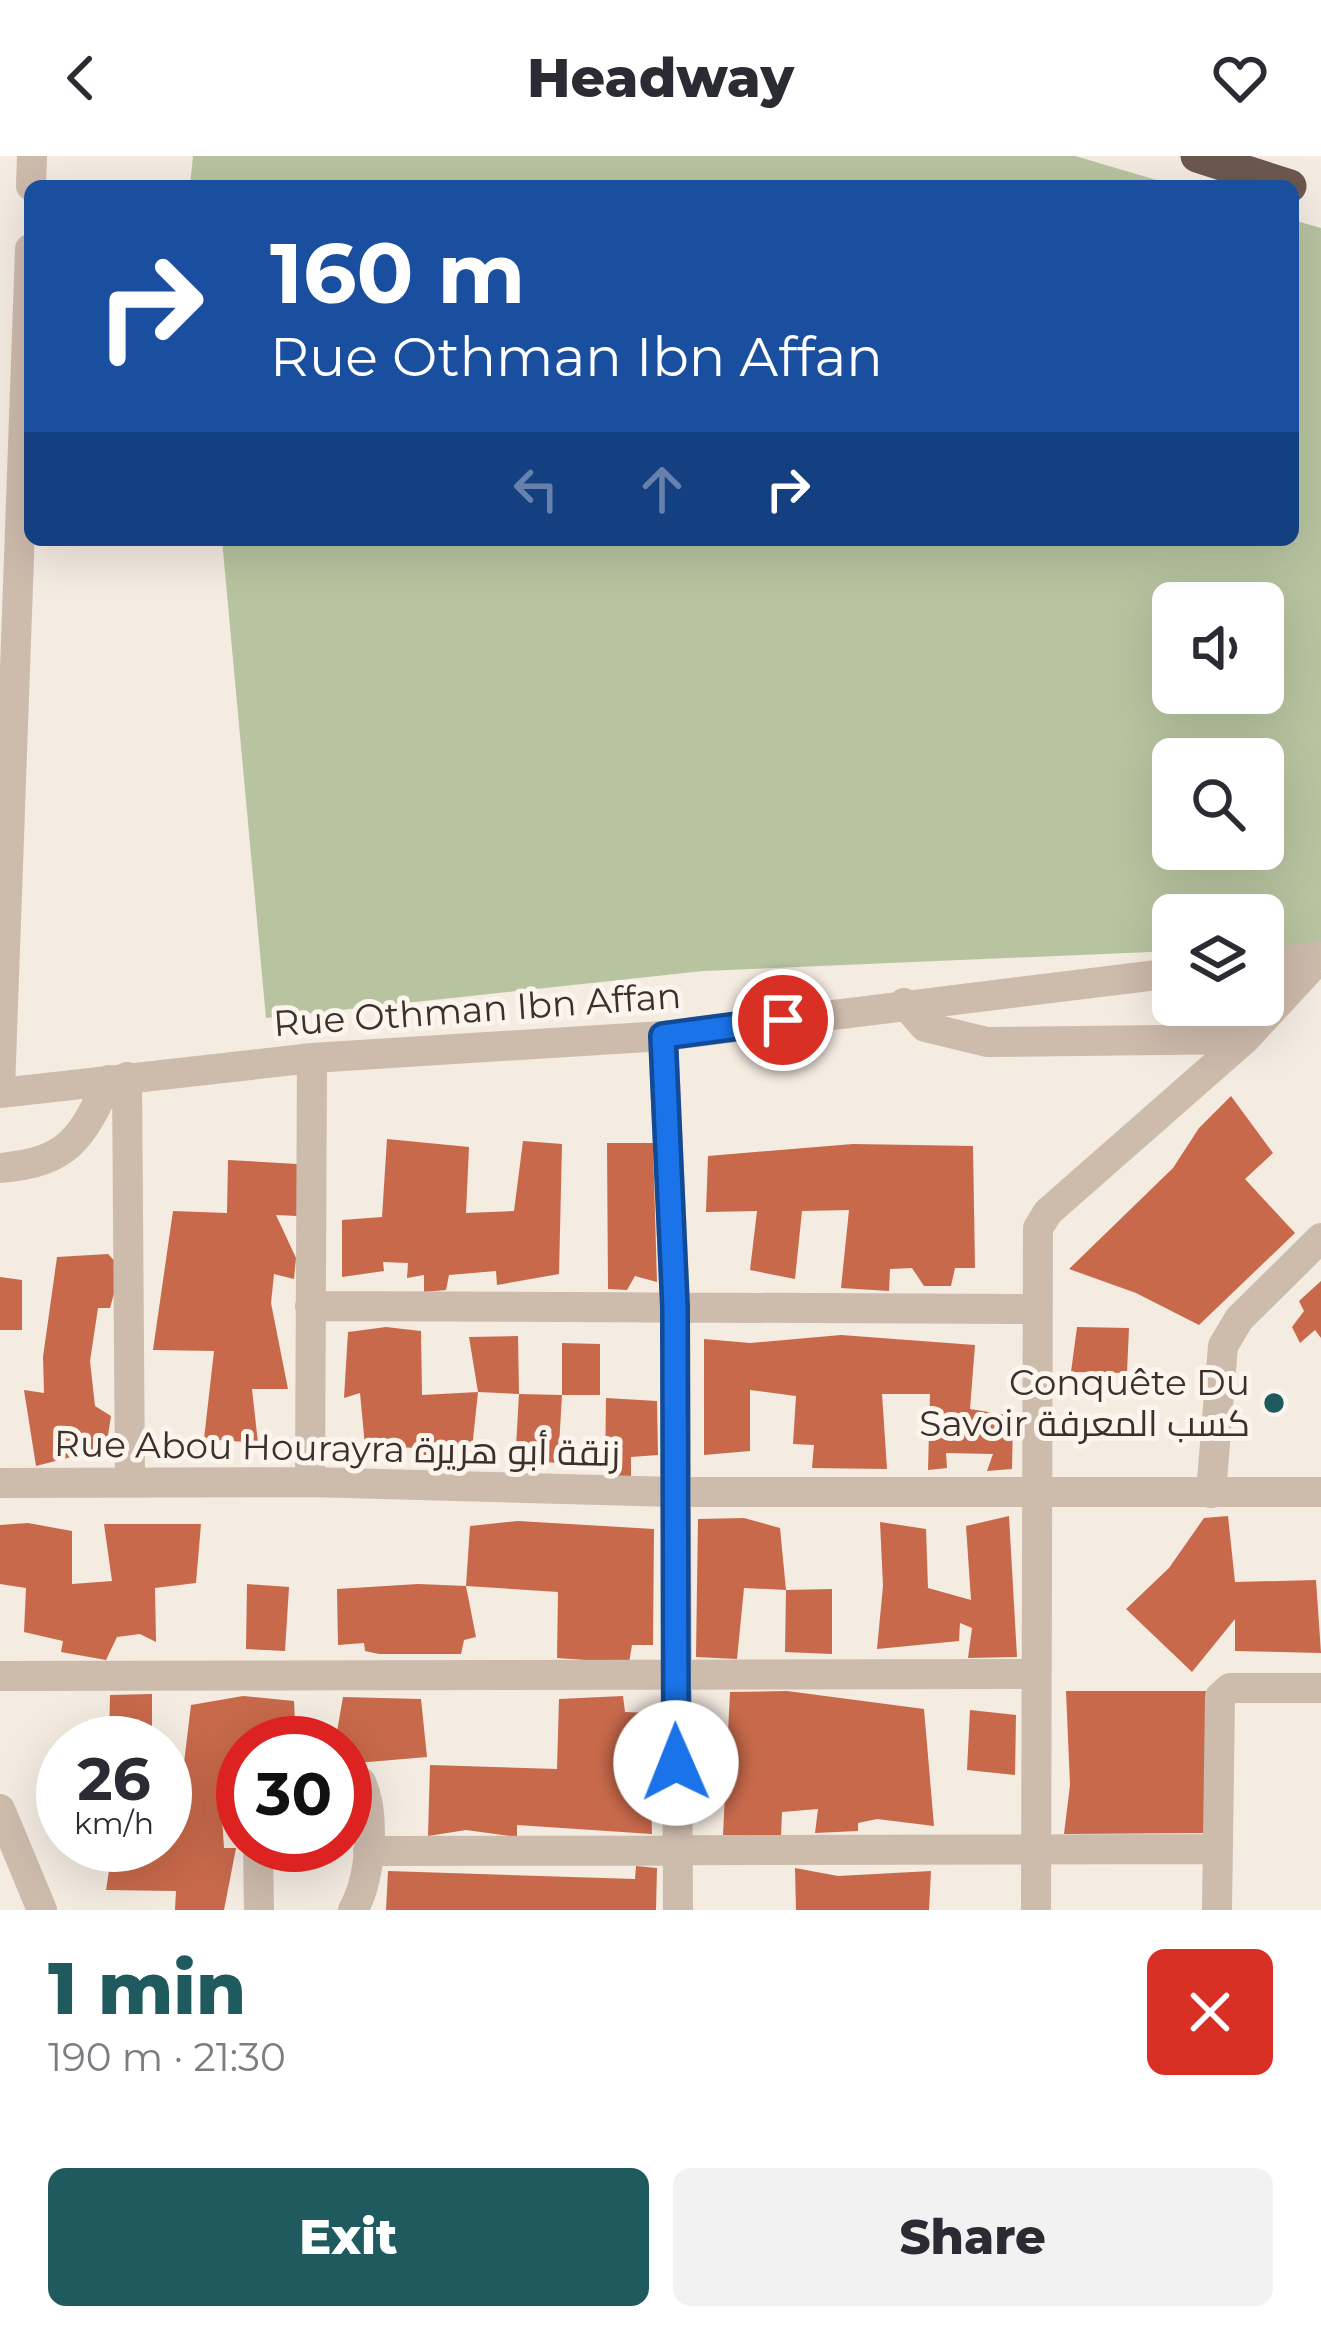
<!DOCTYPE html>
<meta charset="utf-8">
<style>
body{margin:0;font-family:Montserrat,Cairo,sans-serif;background:#f2f2f3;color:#2b2b33;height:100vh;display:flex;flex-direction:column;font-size:45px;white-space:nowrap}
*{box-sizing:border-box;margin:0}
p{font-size:39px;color:#7c7c81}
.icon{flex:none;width:66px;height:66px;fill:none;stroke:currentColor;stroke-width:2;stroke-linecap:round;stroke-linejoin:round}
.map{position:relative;height:1754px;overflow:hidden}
.details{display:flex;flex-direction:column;background:#fff;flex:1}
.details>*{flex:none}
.guide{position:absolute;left:24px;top:24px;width:1275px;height:366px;border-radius:18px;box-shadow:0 12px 48px #0002;background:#1a4fa0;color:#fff;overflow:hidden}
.fabs{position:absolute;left:1152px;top:426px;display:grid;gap:24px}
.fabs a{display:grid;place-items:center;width:132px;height:132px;border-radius:18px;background:#fff;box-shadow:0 12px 48px #0002;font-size:60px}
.speed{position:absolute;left:36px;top:1560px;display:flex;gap:24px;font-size:60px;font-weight:700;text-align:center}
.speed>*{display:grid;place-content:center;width:156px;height:156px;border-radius:50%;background:#fff;box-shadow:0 12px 48px #0002;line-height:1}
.speed small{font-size:30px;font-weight:400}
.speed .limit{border:18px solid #d22;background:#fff;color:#111}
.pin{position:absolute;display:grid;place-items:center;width:102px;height:102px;color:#fff;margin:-51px;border:6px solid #fff;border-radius:50%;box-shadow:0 3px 12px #0007}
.me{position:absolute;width:132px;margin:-66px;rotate:359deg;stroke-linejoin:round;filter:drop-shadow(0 0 9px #0008)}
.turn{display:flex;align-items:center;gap:42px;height:252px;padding:0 48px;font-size:54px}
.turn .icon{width:156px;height:156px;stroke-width:2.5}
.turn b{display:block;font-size:84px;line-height:102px}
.lanes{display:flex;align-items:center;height:114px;padding:0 48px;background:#0003;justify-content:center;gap:60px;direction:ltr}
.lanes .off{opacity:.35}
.round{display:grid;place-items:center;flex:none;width:126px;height:126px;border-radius:18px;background:#f2f2f3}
.headline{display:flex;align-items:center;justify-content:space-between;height:204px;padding:0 48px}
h1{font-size:72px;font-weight:800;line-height:90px;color:#1f5a5e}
.action{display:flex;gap:24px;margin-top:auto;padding:24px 48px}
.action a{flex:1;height:138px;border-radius:18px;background:#1f5a5e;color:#fff;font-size:48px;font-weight:800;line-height:138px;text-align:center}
.action a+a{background:#f2f2f3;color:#2b2b33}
header{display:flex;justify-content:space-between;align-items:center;height:156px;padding:0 48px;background:#fff;font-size:54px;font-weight:800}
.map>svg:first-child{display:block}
.green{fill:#b8c4a0;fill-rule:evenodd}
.building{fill:#c8694b}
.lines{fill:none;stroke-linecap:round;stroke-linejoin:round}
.minor{stroke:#cdbbac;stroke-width:30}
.trunk{stroke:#6c584f;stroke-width:33}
.route-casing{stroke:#114b97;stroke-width:30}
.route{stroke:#1a73e8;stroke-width:21}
.poi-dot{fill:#1f5a5e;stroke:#fbf5ee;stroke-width:4.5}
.labels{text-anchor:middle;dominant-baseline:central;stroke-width:10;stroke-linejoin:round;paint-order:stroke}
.street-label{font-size:36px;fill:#3b302b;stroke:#fbf5ee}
.poi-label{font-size:36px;fill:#3b302b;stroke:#fbf5ee;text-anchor:end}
</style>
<header><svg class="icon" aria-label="back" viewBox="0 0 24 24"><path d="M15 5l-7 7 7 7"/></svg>Headway<svg class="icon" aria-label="heart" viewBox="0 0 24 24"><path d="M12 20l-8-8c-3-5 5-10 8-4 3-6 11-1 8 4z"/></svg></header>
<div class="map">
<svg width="1321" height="1754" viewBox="0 0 1321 1754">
<rect width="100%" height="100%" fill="#f4ebe1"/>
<path class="green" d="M193,0H1075L1177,30H190Z
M1293,64L1321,72V789L1263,791V759H1173V795L703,815L266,862L222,384H1293ZM1173,447H1263V537H1173ZM1173,603H1263V693H1173Z"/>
<path class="building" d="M1231,940L1273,997L1245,1023L1295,1077L1199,1169L1136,1137L1069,1113L1173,1012L1199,972Z
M387,983L469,991L466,1057L514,1055L523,985L562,988L559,1118L497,1129L496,1115L449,1119L446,1134L424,1136V1119L407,1122L408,1107L383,1106L384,1115L342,1121V1064L382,1061Z
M607,987H653L657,1126L635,1120L627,1134L608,1133Z
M853,988L973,990L975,1112H955L951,1130H924L912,1112L890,1113L889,1135L841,1132L849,1054L802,1055L795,1123L750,1114L757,1055L706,1056L708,1000Z
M228,1004L297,1008V1060L276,1059L296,1102L294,1123L274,1118L271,1147L288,1233H252L258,1287L204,1283L214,1195L153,1194L173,1055L227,1057Z
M108,1098L121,1112L110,1152H98L90,1205L95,1250L111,1260L106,1292L36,1310L24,1234L44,1237L43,1201L57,1101Z
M0,1121L22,1124V1174H0Z
M1321,1125V1182L1315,1174L1300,1187L1292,1171L1304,1155L1299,1145Z
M386,1171L421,1175L422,1239L478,1236L469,1181L518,1180L519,1238L478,1236L470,1312L450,1314L447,1299L419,1300V1292L365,1290L360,1237L344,1242L348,1176Z
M1077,1171L1129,1172L1127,1217L1071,1216Z
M841,1179L975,1189L970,1253L1013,1260L1012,1313L987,1315L993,1298L946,1297L947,1312L928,1314L930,1238H882L887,1313L812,1312L814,1289L793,1288L796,1240L750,1234V1295L704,1299V1183L750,1187Z
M562,1187L600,1188V1239H562Z
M519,1238L562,1239L558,1307L533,1305V1292L516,1291Z
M606,1242L657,1245L658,1299L631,1301V1321L605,1319Z
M1009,1360L1017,1501L968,1502L972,1472L960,1467L959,1485L877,1493L883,1430L880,1366L926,1373L928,1432L971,1444L966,1370Z
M1228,1360L1235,1426L1316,1424L1321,1497L1235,1495V1463L1192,1516L1126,1453L1169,1412L1204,1362Z
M744,1362L780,1372L786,1434L744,1432L737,1503L696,1501L698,1363Z
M518,1365L654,1373L653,1489H632L629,1507L557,1502L558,1436L466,1430L470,1370Z
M28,1367L72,1375V1428L112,1425L104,1368H201L196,1427L155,1432L156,1486L140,1478L117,1481L106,1504L61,1496L63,1485L24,1476L26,1432L0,1428V1369Z
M247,1428L289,1431L285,1495L246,1493Z
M418,1428L466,1430L476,1481L464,1484L461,1498H379L365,1495L364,1487L338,1489L337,1433Z
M832,1433V1498L785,1496L786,1434Z
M787,1535L924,1553L934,1670L877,1663L858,1667V1675L815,1677L818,1653L782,1656L781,1681L723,1679L730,1536Z
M1066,1535H1206V1677L1064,1678L1070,1629Z
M152,1538V1587H109L110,1539Z
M243,1540L294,1545L296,1587H243V1645L221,1646L224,1692H236L224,1754H175L176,1735L106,1734L113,1689H165V1639L180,1640L191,1549Z
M623,1540L625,1556L649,1557L652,1678L517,1669V1681L466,1674L428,1680L430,1609L557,1613L559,1543Z
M343,1541L421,1543L427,1601L345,1608V1587H335Z
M970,1554L1016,1559L1015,1619L967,1614Z
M636,1710L657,1712L656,1754H386L388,1715L635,1723Z
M795,1712L838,1720L931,1715L929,1754H796Z"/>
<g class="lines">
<path class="minor" d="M31,30L32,0
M1263,807L1321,800
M904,847L925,871L987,886L1245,883
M663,880L675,1151L678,1754
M127,921L130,1324
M0,933L30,93
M0,937L312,902L663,880L1173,817
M0,1012C69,1006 81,983 109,924
M310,1150L1036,1153
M310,1326L312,902
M0,1327L310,1326L675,1336H1321
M1211,1337L1223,1190L1239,1163L1321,1082
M0,1520L1036,1518
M345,1621L361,1626C376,1658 371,1723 353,1754
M0,1653L42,1754
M258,1689L259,1754
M368,1695L1217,1693
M1036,1754L1038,1072L1048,1056L1245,883L1321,801
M1217,1754L1220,1541L1230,1532H1321"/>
<path class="trunk" d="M1197,0L1290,30"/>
</g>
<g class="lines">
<g class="route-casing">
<path id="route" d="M676,1607L675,1151L663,880L783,864"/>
</g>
<use href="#route" class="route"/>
</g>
<circle class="poi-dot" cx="1274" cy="1247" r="12"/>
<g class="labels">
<g class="street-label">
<text transform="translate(477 853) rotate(-4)">Rue Othman Ibn Affan</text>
<text transform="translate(337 1292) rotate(1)">Rue Abou Hourayra زنقة أبو هريرة</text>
</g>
<g class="poi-label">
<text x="1250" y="1226">Conquête Du<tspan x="1250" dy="41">Savoir كسب المعرفة</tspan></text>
</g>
</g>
</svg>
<div class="fabs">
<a><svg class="icon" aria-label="sound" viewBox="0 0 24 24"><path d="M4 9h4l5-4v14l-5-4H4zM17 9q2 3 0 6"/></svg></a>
<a><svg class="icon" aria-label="search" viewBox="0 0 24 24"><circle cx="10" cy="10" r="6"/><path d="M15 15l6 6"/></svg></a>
<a><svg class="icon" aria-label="layers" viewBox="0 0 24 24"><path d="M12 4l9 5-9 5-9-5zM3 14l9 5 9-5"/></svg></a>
</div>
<div class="speed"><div>26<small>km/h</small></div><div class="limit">30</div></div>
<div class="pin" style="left:783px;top:864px;background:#d93025"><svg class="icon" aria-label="arrive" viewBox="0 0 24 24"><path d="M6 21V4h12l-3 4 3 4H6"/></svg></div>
<svg class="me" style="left:676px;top:1607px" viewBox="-20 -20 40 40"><circle r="19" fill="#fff"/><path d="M0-13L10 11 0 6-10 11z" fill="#1a73e8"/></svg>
<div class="guide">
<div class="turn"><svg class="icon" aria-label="right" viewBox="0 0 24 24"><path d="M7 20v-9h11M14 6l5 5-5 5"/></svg><div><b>160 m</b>Rue Othman Ibn Affan</div></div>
<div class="lanes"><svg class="icon off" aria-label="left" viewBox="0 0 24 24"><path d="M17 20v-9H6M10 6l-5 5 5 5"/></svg><svg class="icon off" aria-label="ahead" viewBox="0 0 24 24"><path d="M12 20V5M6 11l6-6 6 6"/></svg><svg class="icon" aria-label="right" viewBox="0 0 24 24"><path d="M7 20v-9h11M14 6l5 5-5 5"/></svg></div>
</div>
</div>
<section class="details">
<div class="headline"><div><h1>1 min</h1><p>190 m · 21:30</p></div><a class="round" style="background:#d93025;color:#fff"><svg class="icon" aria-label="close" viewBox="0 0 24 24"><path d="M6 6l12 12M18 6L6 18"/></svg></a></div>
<div class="action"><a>Exit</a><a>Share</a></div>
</section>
